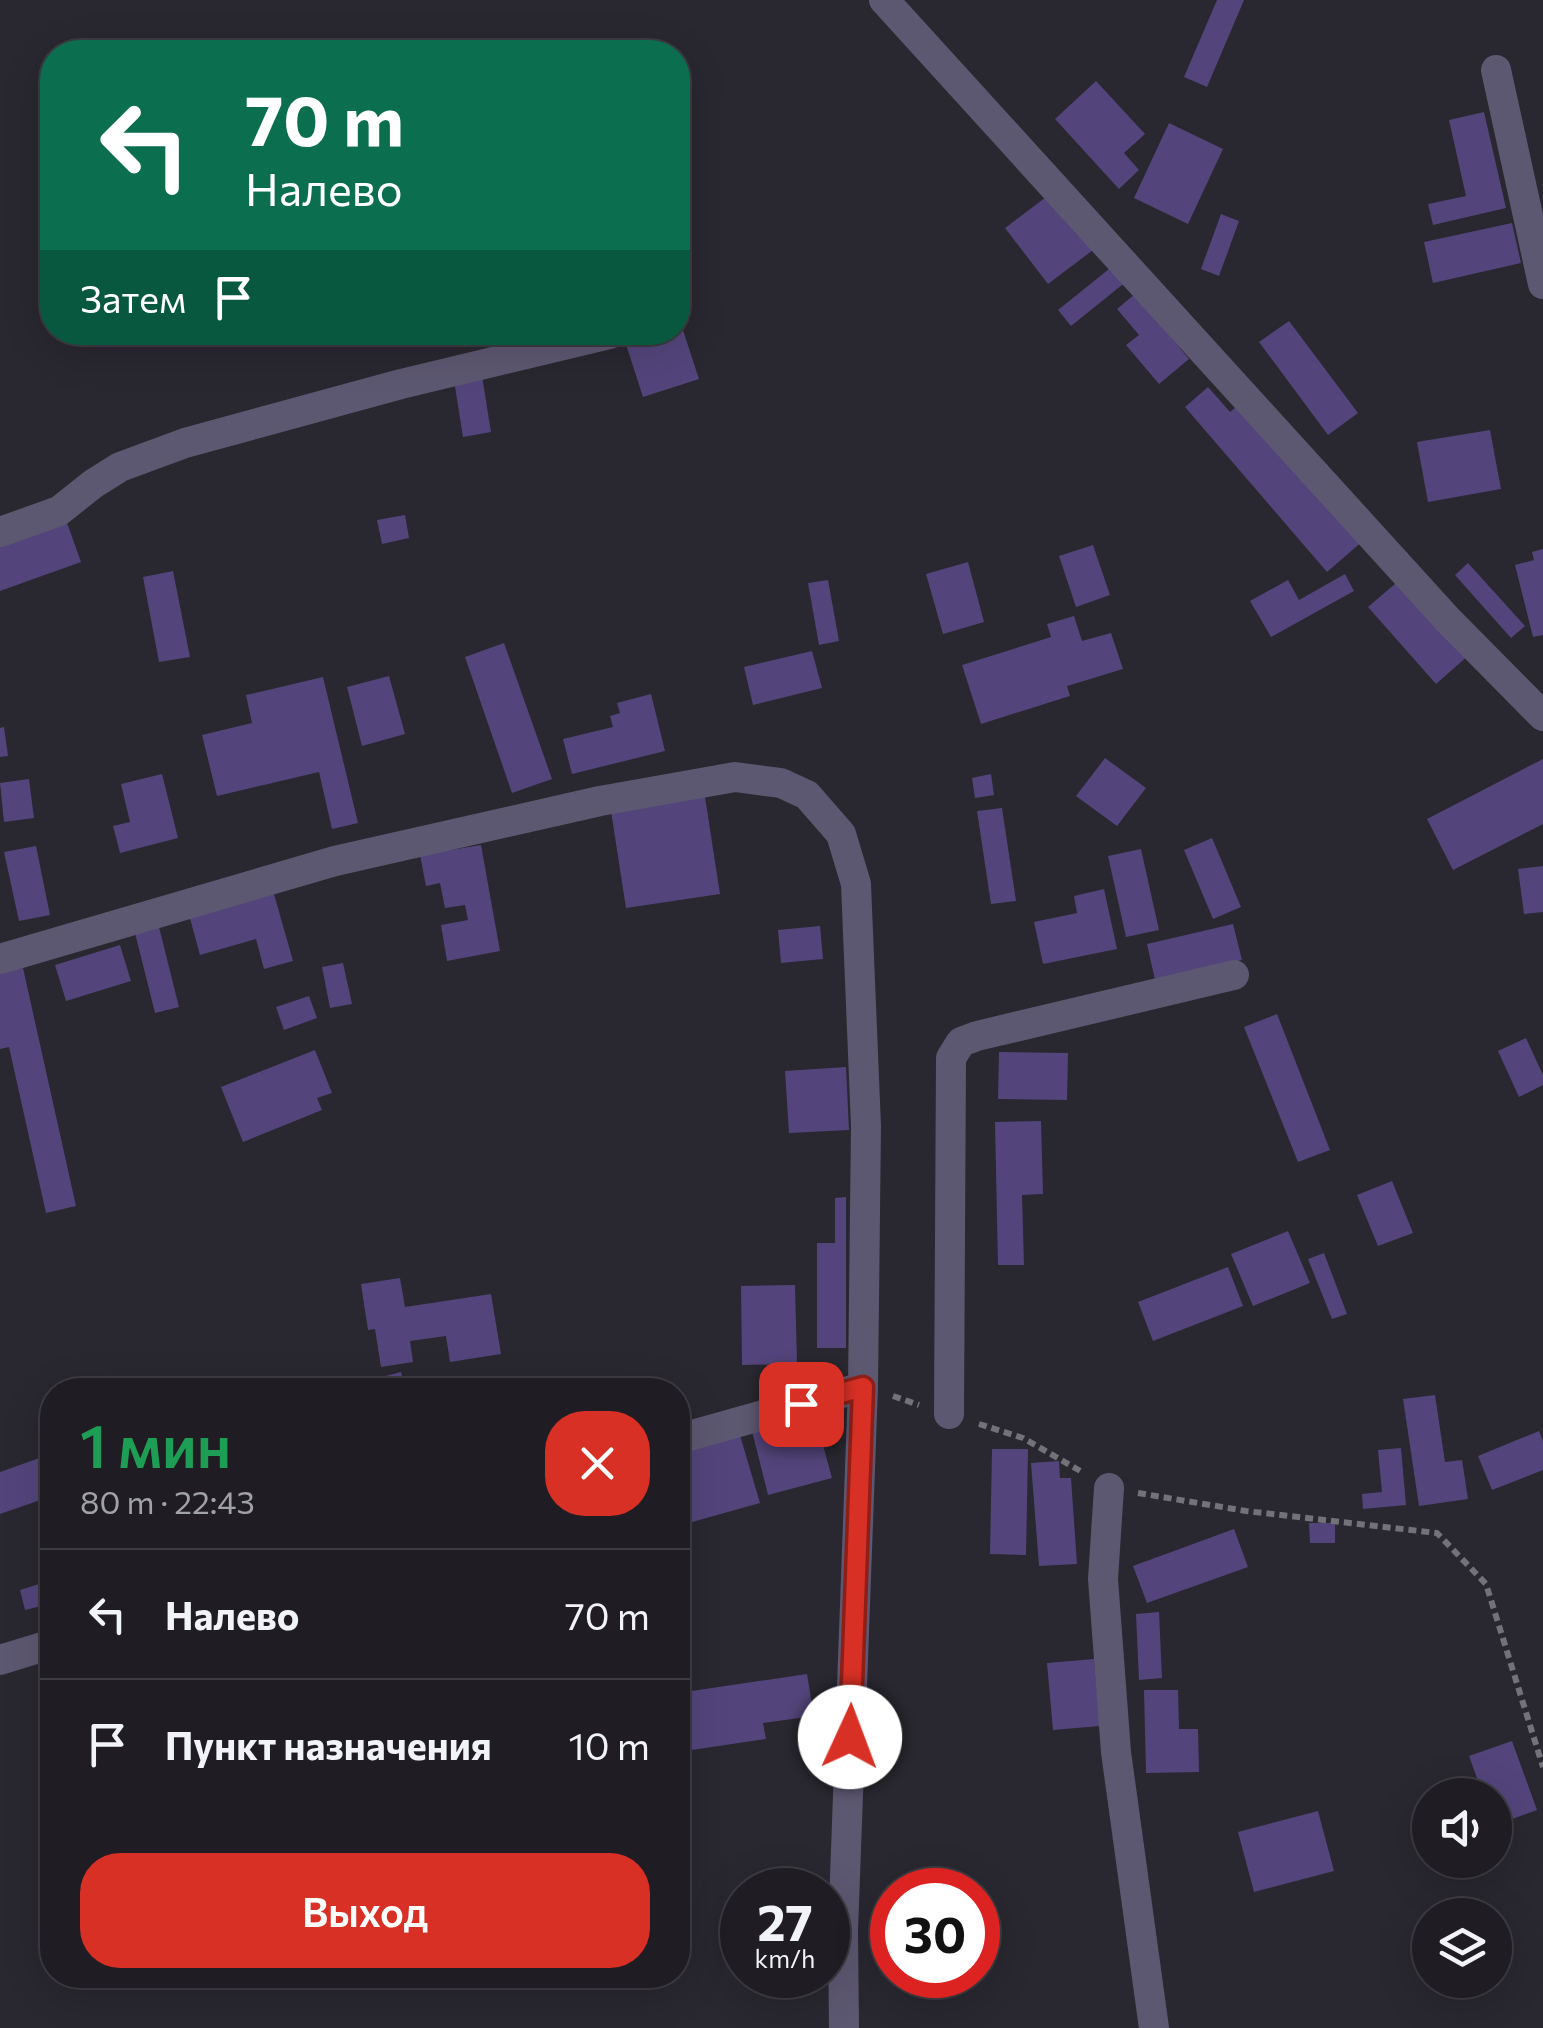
<!DOCTYPE html>
<html lang="ru">
<meta charset="utf-8">
<style>
body{margin:0;font-family:Commissioner,sans-serif;background:#2c2a30;color:#f1f3f6;height:100vh;display:flex;flex-direction:column;font-size:38px;white-space:nowrap}
*{box-sizing:border-box;margin:0}
p{font-size:32px;color:#a1a2a6}
.icon{flex:none;width:55px;height:55px;fill:none;stroke:currentColor;stroke-width:2;stroke-linecap:round;stroke-linejoin:round}
.map{position:relative;flex:1;overflow:hidden}
.sheet{position:absolute;left:40px;top:1378px;width:650px;height:610px;display:flex;flex-direction:column;background:#1f1d23;border-radius:40px;box-shadow:0 10px 40px #0002,0 0 0 2px #3c3b41}
.sheet>*{flex:none}
.hud{position:absolute;left:40px;top:40px;width:650px;height:305px;border-radius:40px;box-shadow:0 10px 40px #0002,0 0 0 2px #3c3b41;background:#0b6e4f;color:#fff;overflow:hidden}
.buttons{position:absolute;left:1412px;top:1778px;display:grid;gap:20px}
.buttons a{display:grid;place-items:center;width:100px;height:100px;border-radius:50%;background:#1f1d23;box-shadow:0 10px 40px #0002,0 0 0 2px #3c3b41;font-size:50px}
.speed{position:absolute;left:720px;top:1868px;display:flex;gap:20px;font-size:50px;font-weight:700;text-align:center}
.speed>*{display:grid;place-content:center;width:130px;height:130px;border-radius:50%;background:#1f1d23;box-shadow:0 10px 40px #0002,0 0 0 2px #3c3b41;line-height:1}
.speed small{font-size:25px;font-weight:400}
.speed .limit{border:15px solid #d22;background:#fff;color:#111}
.pin{position:absolute;display:grid;place-items:center;width:85px;height:85px;color:#fff;margin:-42px;border-radius:20px;box-shadow:0 5px 15px #0006}
.me{position:absolute;width:110px;margin:-55px;rotate:2deg;stroke-linejoin:round;filter:drop-shadow(0 0 8px #0008)}
.turn{display:flex;align-items:center;gap:35px;height:210px;padding:0 40px;font-size:45px}
.turn .icon{width:130px;height:130px;stroke-width:2.5}
.turn b{display:block;font-size:70px;line-height:85px}
.then{display:flex;align-items:center;height:95px;padding:0 40px;background:#0003;gap:20px;font-size:38px}
.round{display:grid;place-items:center;flex:none;width:105px;height:105px;border-radius:40px;background:#2c2a30}
.head{display:flex;align-items:center;justify-content:space-between;height:170px;padding:0 40px}
h1{font-size:60px;font-weight:600;line-height:75px;color:#1e9e55}
.primary-button{display:flex;gap:20px;margin-top:auto;padding:20px 40px}
.primary-button a{flex:1;height:115px;border-radius:40px;background:#d93025;color:#fff;font-size:40px;font-weight:600;line-height:115px;text-align:center}
ul{padding:0;list-style:none}
li{display:flex;align-items:center;gap:30px;height:130px;padding:0 40px;border-top:2px solid #3c3b41}
li div{flex:1}
li b{display:block;font-size:38px}
li em{font-style:normal}
.map>svg:first-child{display:block}
.building{fill:#53457b}
.lines{fill:none;stroke-linecap:round;stroke-linejoin:round}
.path{stroke:#747279;stroke-width:6;stroke-dasharray:8 5;stroke-linecap:butt}
.minor{stroke:#5d5871;stroke-width:30}
.route-casing{stroke:#8d1f18;stroke-width:25}
.route{stroke:#d93025;stroke-width:18}
</style>
<div class="map">
<svg width="1543" height="2028" viewBox="0 0 1543 2028">
<rect width="100%" height="100%" fill="#29272f"/>
<path class="building" d="M1217,0H1244L1207,87L1184,77Z
M1096,81L1145,134L1124,153L1139,170L1119,189L1055,119Z
M1484,112L1506,208L1433,225L1428,204L1466,196L1449,120Z
M1169,123L1223,149L1188,224L1134,198Z
M1050,194L1093,250L1048,284L1005,228Z
M1221,214L1239,221L1219,276L1201,269Z
M1512,223L1521,263L1433,283L1424,242Z
M1114,265L1127,281L1071,326L1058,310Z
M1135,294L1189,359L1159,384L1126,345L1139,335L1117,309Z
M678,315L699,379L643,397L622,332H678Z
M1289,321L1358,413L1328,435L1259,342Z
M482,376L491,432L463,437L454,380Z
M1208,387L1230,412L1244,400L1364,540L1327,572L1185,407Z
M1490,430L1501,489L1428,502L1417,442Z
M405,515L409,538L382,544L377,520Z
M66,520L81,562L0,591V543Z
M1093,545L1110,595L1076,607L1059,556Z
M1543,549V635L1533,637L1515,565L1534,560L1532,552Z
M968,562L984,622L943,634L926,574Z
M1468,563L1525,626L1511,638L1455,575Z
M173,571L190,657L159,662L143,577Z
M1345,574L1354,591L1271,637L1250,601L1288,580L1299,600Z
M1403,577L1470,654L1436,684L1368,607Z
M828,580L839,641L819,645L808,583Z
M1074,616L1082,641L1111,633L1123,669L1067,686L1070,696L981,724L962,665L1051,637L1047,624Z
M504,643L552,779L512,793L465,657Z
M812,651L822,688L753,705L744,667Z
M389,676L405,734L362,746L347,687Z
M323,677L358,823L332,829L319,772L217,796L202,735L252,723L246,695Z
M651,694L665,751L572,774L563,739L613,727L610,716L620,713L617,703Z
M4,727L8,756L0,757V728Z
M1105,758L1146,788L1117,826L1076,796Z
M1543,759V824L1453,870L1427,819Z
M162,774L178,838L120,853L113,826L130,822L121,784Z
M991,774L994,795L975,798L972,778Z
M29,779L34,818L4,822L0,783Z
M705,797L720,894L626,908L611,811Z
M1002,808L1016,901L991,904L977,811Z
M1212,838L1241,907L1213,919L1184,850Z
M481,845L500,951L447,961L441,925L468,920L465,905L445,908L440,883L426,886L420,855Z
M36,846L50,915L19,921L4,852Z
M1141,849L1159,930L1126,937L1108,856Z
M1543,866V912L1524,914L1518,869Z
M272,887L293,961L264,969L256,939L200,955L188,911Z
M1104,889L1117,949L1043,964L1034,922L1077,913L1074,896Z
M157,919L179,1007L155,1013L133,925Z
M1233,924L1242,960L1155,980L1147,944Z
M820,926L823,959L781,963L778,930Z
M120,945L131,981L66,1001L55,965Z
M343,963L352,1004L330,1008L322,967Z
M23,968L76,1206L46,1213L9,1047L0,1049V973Z
M309,996L317,1018L284,1030L276,1007Z
M1277,1014L1330,1150L1298,1162L1244,1027Z
M1526,1038L1543,1075V1085L1519,1097L1498,1051Z
M315,1050L332,1093L317,1098L322,1110L243,1142L221,1087Z
M999,1052L1068,1053L1067,1100L998,1099Z
M846,1067L849,1130L789,1133L785,1071Z
M1041,1121L1043,1194L1022,1195L1024,1265H998L995,1122Z
M1392,1181L1413,1233L1378,1246L1357,1195Z
M846,1197V1348H817V1243H835V1198Z
M1288,1231L1310,1283L1253,1306L1231,1254Z
M1324,1253L1347,1314L1332,1319L1308,1259Z
M1228,1267L1243,1306L1153,1341L1138,1302Z
M400,1278L405,1307L491,1294L501,1354L450,1362L446,1336L410,1341L413,1362L381,1367L375,1329L368,1330L361,1284Z
M795,1285L797,1364L742,1365L741,1286Z
M401,1372L406,1390H356L355,1384Z
M1435,1395L1445,1462L1462,1460L1468,1499L1419,1506L1403,1399Z
M815,1416L832,1478L768,1495L752,1431Z
M1539,1431L1543,1441V1470L1492,1490L1478,1456Z
M739,1432L760,1503L678,1526V1450Z
M1401,1448L1406,1505L1363,1509L1362,1494L1382,1492L1378,1450Z
M992,1449H1028L1026,1555L990,1554Z
M45,1456L52,1478V1496L0,1514V1472Z
M1059,1461L1060,1478H1071L1077,1564L1039,1566L1031,1463Z
M1309,1523H1335V1543H1310Z
M1234,1529L1248,1567L1147,1603L1133,1566Z
M39,1584L45,1605L25,1610L20,1590Z
M1159,1612L1162,1678L1139,1680L1136,1614Z
M1094,1659L1100,1726L1053,1730L1047,1663Z
M807,1674L814,1716L763,1723L766,1739L678,1752V1693Z
M1144,1690H1178L1179,1729H1198L1199,1772L1146,1773Z
M1512,1741L1537,1810L1495,1825V1795H1483L1469,1756Z
M1318,1811L1334,1871L1254,1892L1238,1832Z"/>
<g class="lines">
<path class="path" d="M893,1396L919,1405
M979,1424L1023,1438L1084,1473
M1138,1493L1246,1511L1437,1533L1486,1584L1543,1767"/>
<path class="minor" d="M884,0L1448,620L1543,716
M1496,70L1543,284
M0,532L59,511L93,484L120,467L185,443L401,384L610,334
M0,959L335,861L600,801L735,777L781,783L807,795L841,834L856,884L866,1126L863,1387L678,1439
M949,1414L951,1058L961,1042L977,1036L1234,975
M1109,1488L1103,1579L1116,1752L1154,2028
M0,1660L52,1644
M844,2028L843,1931L863,1387"/>
</g>
<g class="lines">
<g class="route-casing">
<path id="route" d="M801,1404L863,1387L850,1737"/>
</g>
<use href="#route" class="route"/>
</g>
</svg>
<div class="buttons">
<a><svg class="icon" aria-label="sound" viewBox="0 0 24 24"><path d="M4 9h4l5-4v14l-5-4H4zM17 9q2 3 0 6"/></svg></a>
<a><svg class="icon" aria-label="layers" viewBox="0 0 24 24"><path d="M12 4l9 5-9 5-9-5zM3 14l9 5 9-5"/></svg></a>
</div>
<div class="speed"><div>27<small>km/h</small></div><div class="limit">30</div></div>
<div class="pin" style="left:801px;top:1404px;background:#d93025"><svg class="icon" aria-label="arrive" viewBox="0 0 24 24"><path d="M6 21V4h12l-3 4 3 4H6"/></svg></div>
<svg class="me" style="left:850px;top:1737px" viewBox="-20 -20 40 40"><circle r="19" fill="#fff"/><path d="M0-13L10 11 0 6-10 11z" fill="#d93025"/></svg>
<div class="hud">
<div class="turn"><svg class="icon" aria-label="left" viewBox="0 0 24 24"><path d="M17 20v-9H6M10 6l-5 5 5 5"/></svg><div><b>70 m</b>Налево</div></div>
<div class="then">Затем<svg class="icon" aria-label="arrive" viewBox="0 0 24 24"><path d="M6 21V4h12l-3 4 3 4H6"/></svg></div>
</div>
<section class="sheet">
<div class="head"><div><h1>1 мин</h1><p>80 m · 22:43</p></div><a class="round" style="background:#d93025;color:#fff"><svg class="icon" aria-label="close" viewBox="0 0 24 24"><path d="M6 6l12 12M18 6L6 18"/></svg></a></div>
<ul>
<li><svg class="icon" aria-label="left" viewBox="0 0 24 24"><path d="M17 20v-9H6M10 6l-5 5 5 5"/></svg><div><b>Налево</b></div><em>70 m</em></li>
<li><svg class="icon" aria-label="arrive" viewBox="0 0 24 24"><path d="M6 21V4h12l-3 4 3 4H6"/></svg><div><b>Пункт назначения</b></div><em>10 m</em></li>
</ul>
<div class="primary-button"><a>Выход</a></div>
</section>
</div>
